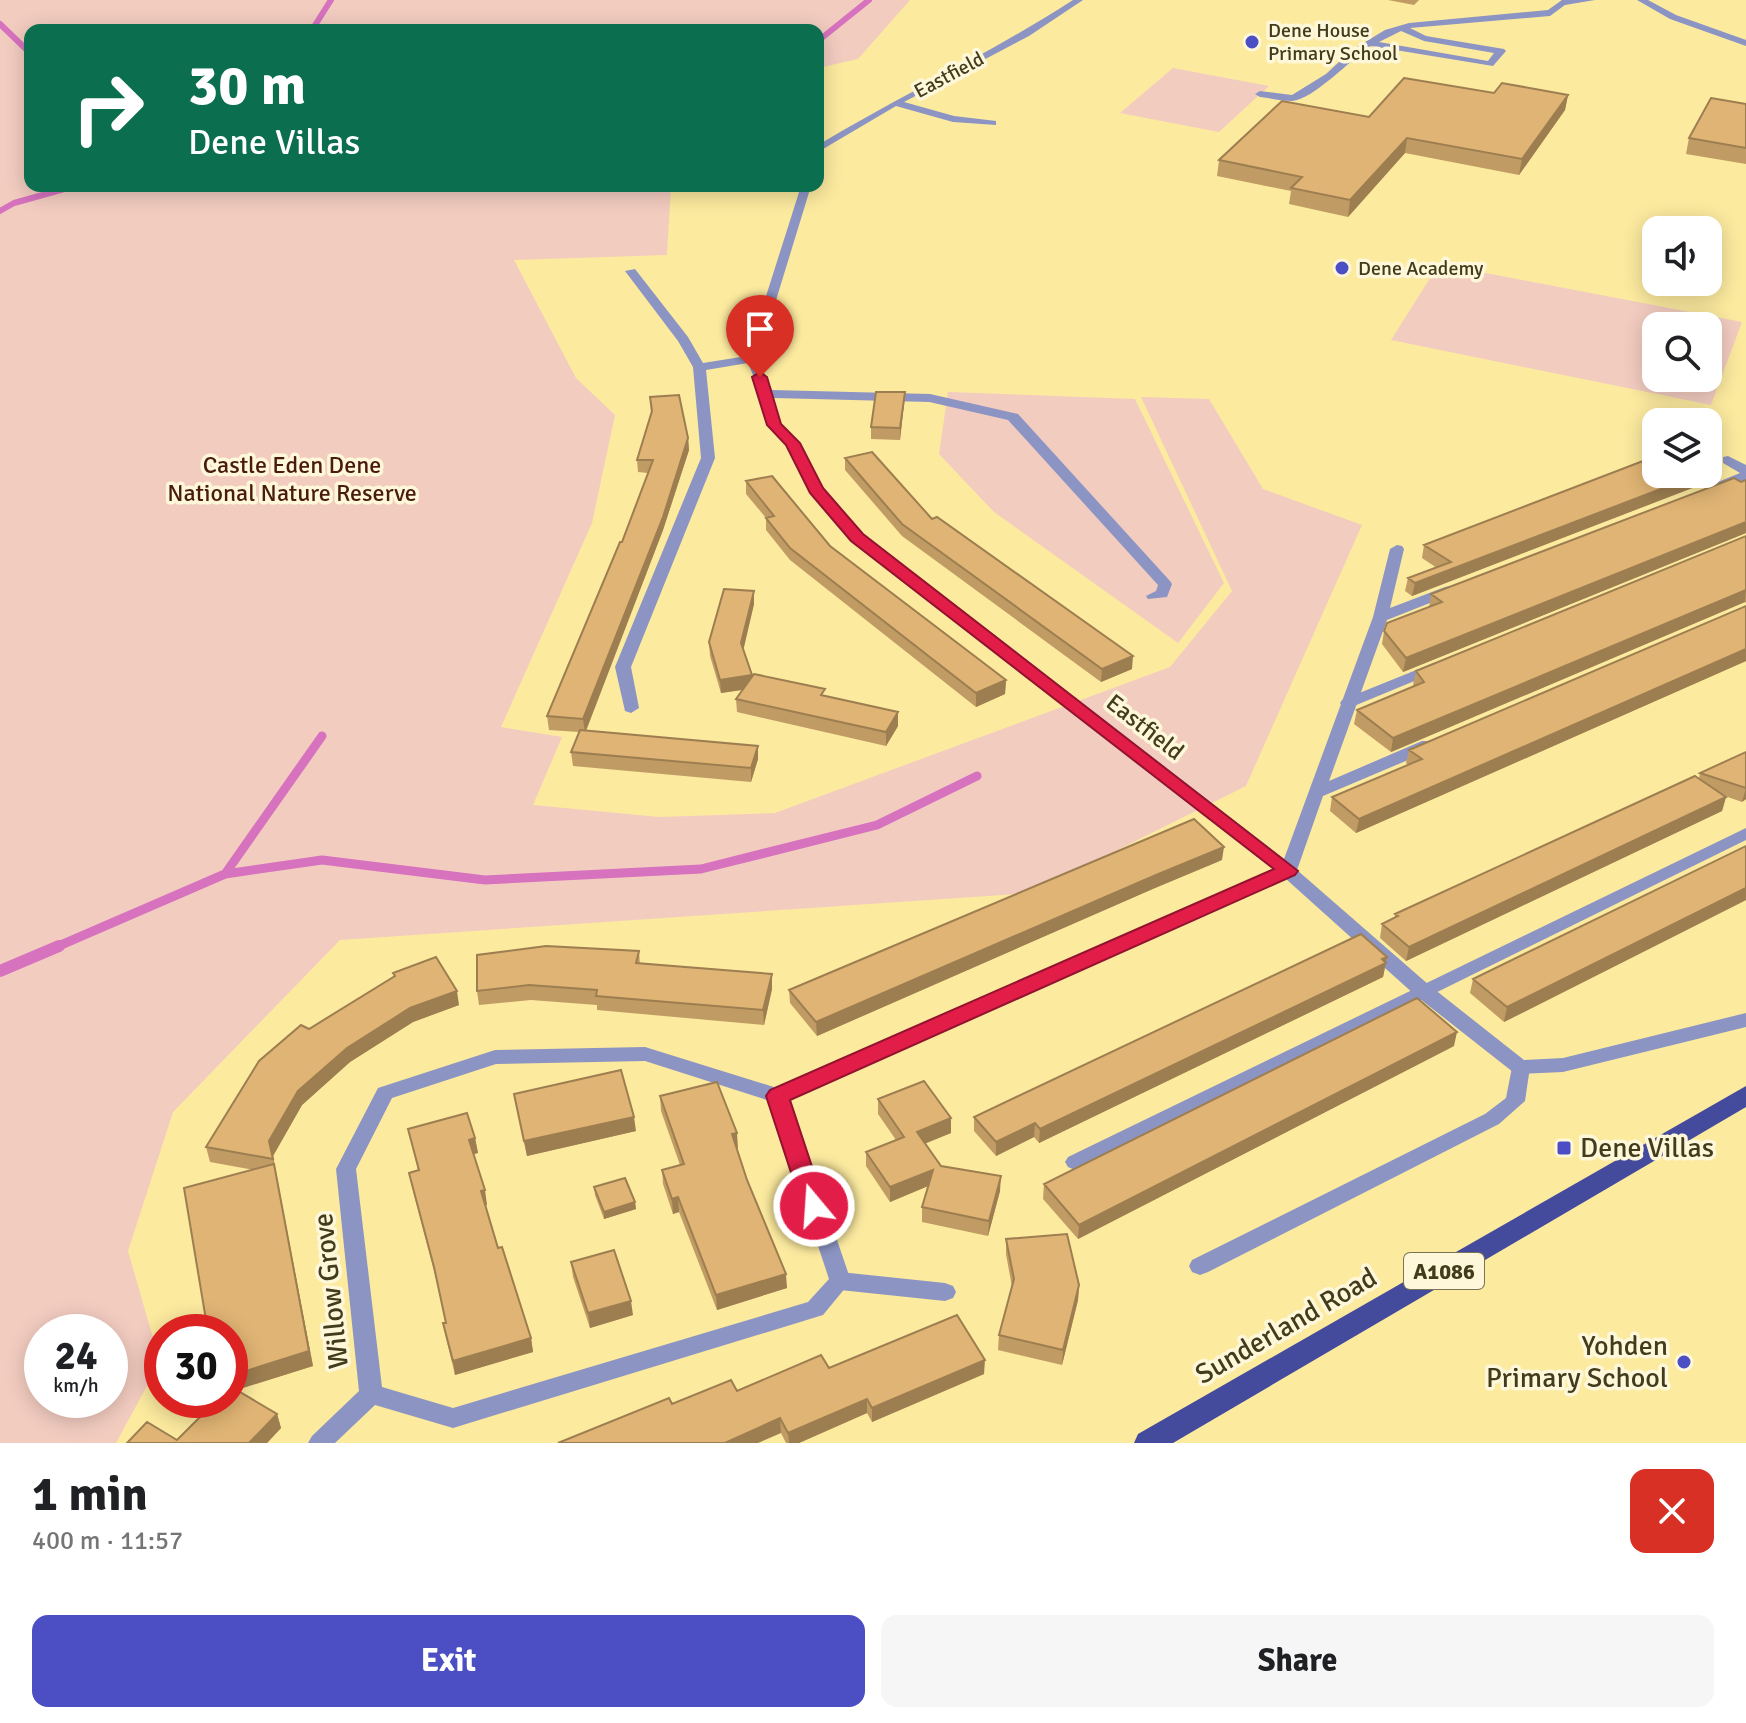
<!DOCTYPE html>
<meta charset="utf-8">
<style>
body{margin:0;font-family:Signika,sans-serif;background:#f6f6f6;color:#202124;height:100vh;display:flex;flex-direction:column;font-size:30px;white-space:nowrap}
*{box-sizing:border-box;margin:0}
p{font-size:26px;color:#757577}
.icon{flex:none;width:44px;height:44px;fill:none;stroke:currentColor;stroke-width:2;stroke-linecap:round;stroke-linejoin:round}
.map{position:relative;height:1443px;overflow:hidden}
.drawer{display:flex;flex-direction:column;background:#fff;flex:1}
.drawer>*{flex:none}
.guide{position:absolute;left:24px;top:24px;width:800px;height:168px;border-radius:16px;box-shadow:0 4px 20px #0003;background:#0b6e4f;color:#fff;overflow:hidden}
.buttons{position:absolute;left:1642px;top:216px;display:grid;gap:16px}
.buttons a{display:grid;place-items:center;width:80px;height:80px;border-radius:16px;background:#fff;box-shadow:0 4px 20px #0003;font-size:40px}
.speed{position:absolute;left:24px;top:1314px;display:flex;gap:16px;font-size:40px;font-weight:700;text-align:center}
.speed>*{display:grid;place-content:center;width:104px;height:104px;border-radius:50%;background:#fff;box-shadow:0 4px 20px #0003;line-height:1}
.speed small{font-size:20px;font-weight:400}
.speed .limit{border:12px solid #d22;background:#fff;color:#111}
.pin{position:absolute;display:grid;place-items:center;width:68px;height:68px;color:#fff;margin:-82px -34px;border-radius:50% 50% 50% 0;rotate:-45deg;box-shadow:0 0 8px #0007}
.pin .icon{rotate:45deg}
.me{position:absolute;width:88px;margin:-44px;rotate:342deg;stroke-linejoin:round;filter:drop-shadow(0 0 6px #0008)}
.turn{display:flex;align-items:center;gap:28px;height:168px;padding:0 32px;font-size:36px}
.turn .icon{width:104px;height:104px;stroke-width:2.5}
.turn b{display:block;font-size:56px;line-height:68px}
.round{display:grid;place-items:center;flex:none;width:84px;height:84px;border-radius:16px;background:#f6f6f6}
.overview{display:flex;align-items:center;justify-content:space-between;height:136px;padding:0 32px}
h1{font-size:48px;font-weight:700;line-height:60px}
.button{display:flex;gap:16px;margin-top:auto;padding:16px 32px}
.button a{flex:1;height:92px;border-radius:16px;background:#4c4ec4;color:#fff;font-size:32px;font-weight:700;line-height:92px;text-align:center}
.button a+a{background:#f6f6f6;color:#202124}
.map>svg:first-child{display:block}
.green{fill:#f3ccc0;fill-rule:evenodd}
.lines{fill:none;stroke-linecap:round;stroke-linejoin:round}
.stream-far2{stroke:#d672be;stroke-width:6}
.stream-far1{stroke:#d672be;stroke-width:9}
.stream{stroke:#d672be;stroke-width:12}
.service{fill:#8c94c3;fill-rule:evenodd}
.minor{fill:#8c94c3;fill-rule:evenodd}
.primary{fill:#444a9c;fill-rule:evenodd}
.wall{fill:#c19b64}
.shaded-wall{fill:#9d7e51}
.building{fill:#e0b474;stroke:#9d7e51;stroke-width:2}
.route{fill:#e11d48;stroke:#92132f;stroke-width:2}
.poi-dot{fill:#4c4ec4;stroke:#fef7da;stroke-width:3}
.labels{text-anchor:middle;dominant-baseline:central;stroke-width:7;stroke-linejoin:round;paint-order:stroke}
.far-poi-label{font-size:20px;fill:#423b1c;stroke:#fef7da;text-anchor:start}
.far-street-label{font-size:20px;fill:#423b1c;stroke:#fef7da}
.shield{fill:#fef7da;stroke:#7a7355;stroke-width:2}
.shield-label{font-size:22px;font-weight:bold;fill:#423b1c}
.park-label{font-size:24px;fill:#491b0e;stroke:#fef7da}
.street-label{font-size:24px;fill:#423b1c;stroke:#fef7da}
.near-poi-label{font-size:28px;fill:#423b1c;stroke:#fef7da;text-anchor:start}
.near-street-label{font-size:28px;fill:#423b1c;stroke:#fef7da}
</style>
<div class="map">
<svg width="1746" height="1443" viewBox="0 0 1746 1443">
<rect width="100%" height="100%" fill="#fcea9f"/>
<path class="green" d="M0,0H910L858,59L818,68V30H30V186H671L667,255L514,260L576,378L615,415L592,523L501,727L562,737L533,805L659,817L775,813L1170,667L1232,591L1141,397L1209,399L1263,489L1362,525L1246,786L1031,893L340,940L173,1112L128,1251L160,1362L116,1443H0ZM42,1332H110V1400H42Z
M1173,68L1269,86L1219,132L1120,113Z
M1439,264L1742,322L1711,405L1391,340ZM1708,326V378H1656V326Z
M948,392L1135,399L1224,583L1178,643L994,512L939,454Z"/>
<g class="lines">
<path class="stream-far2" d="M0,24L30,53
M312,30L331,0
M818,41L869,0
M0,211L14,203L75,186"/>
<path class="stream-far1" d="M225,874L322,736
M54,948L225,874L322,860L485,880L701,869L877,825L977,776"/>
<path class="stream" d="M0,971L59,946"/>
<path class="service" d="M1562,0L1569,2L1550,16L1410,28L1426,36L1504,49L1506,51L1493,66L1371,46C1352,58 1313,100 1292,101C1282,101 1270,98 1260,97L1255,94L1260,91L1292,95L1326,74L1352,50L1385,30L1409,23L1548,10ZM1401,31L1424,41L1494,53L1488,61L1379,42Z
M930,394L1018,414L1170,581L1172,584L1167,597L1148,599L1146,596L1156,591L1158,585L1008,420L925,401L924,398Z
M1436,662L1444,667L1441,670L1354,706H1342L1340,703L1342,700Z
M1746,828V840L1082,1167L1075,1170L1068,1167L1065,1162L1068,1157Z
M1520,1060L1527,1062L1530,1067L1525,1101L1499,1124L1208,1272L1200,1275L1192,1272L1189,1266L1192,1260L1485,1114L1506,1098L1513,1062Z
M840,1272L945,1283L953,1286L956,1292L953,1298L945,1301L840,1290L832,1287L829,1281L832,1275Z"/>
<path class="minor" d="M1073,0H1083L1029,36L904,102L954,116L996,121V125L953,122L896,106L818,152V145C902,95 991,53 1073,0Z
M1562,0H1595L1565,5L1561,2Z
M1637,0H1648L1676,15L1746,40V46L1670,19Z
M801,186H811L758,359L772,390L930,394L936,398L930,402L774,398L780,424L799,443L822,488L862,534L1284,859L1373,617L1390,549L1397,545L1402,546L1404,549L1390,608L1445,587L1450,586L1457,590L1455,593L1387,620L1329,781L1422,741H1434L1436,745L1434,749L1323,796L1297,870L1429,985L1524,1060L1563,1058L1746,1013V1027L1563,1072L1520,1074L1513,1072L1415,995L1286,879L789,1099L851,1281L823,1315L453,1428L375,1405L335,1443H308L312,1436L359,1391L336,1169L378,1088L495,1050L645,1047L777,1088L1275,870L852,540L811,493L786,445L767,425L761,394L748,363L706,370L715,458L631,667L639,708L631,713L625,711L615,667L701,458L693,367L678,341L625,271L635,269L688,337L703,363L747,356ZM645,1061L770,1101L829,1279L808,1302L453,1408L382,1387L356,1169L392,1098L496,1064Z
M1728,456L1746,465V481L1723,490H1713L1711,487L1713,484L1740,473L1723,463V457Z"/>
<path class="primary" d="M1746,1086V1107L1173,1443H1134L1138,1434Z"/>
</g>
<path class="wall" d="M1388,0H1419L1414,5Z
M1494,93L1568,95L1565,110L1519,175L1405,153L1348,217L1289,204L1291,191L1217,176L1219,160L1369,117Z
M1746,104V164L1686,154L1689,138Z
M905,392L900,440L871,439V427Z
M650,397L688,438L689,450L663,530L586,731L758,759L751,782L573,766L571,752L579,732L549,730L547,716L622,542L648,473L638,472L637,460L651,413Z
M845,458L932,519L1132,669L1101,682L902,536L845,470Z
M1713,480L1412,596L1405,591L1408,578L1437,568L1422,558L1424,545Z
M1746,480V533L1403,672L1382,644L1384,631L1429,607L1431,594Z
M746,481L1006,680L1005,694L976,707L790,560L766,530V518L746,494Z
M1746,536V603L1745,602L1391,752L1354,724L1357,710L1415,686L1413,685L1416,671Z
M754,591V604L743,649L752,675L825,696L898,726L886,746L737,712L736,699L743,690L721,693L710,656L709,642Z
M1746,606V661L1356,833L1330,811L1332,797L1408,765L1406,763L1409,750Z
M1746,752V799L1742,802L1725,796L1726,797L1722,811L1406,961L1380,938L1382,924L1395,918V914L1699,778L1700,773Z
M1222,860L1155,888L817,1036L790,1003L789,990Z
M1746,900L1504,1022L1470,993L1473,979Z
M639,951L640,964L772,974V989L764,1025L597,1010V1005L531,1000L479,1005L477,991Z
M1387,957L1383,977L1039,1143L1034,1137L996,1156L974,1131V1117Z
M393,973L459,1005L413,1022L350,1062L302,1105L273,1156L313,1366L236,1390L277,1414L281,1428L267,1443H127L177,1440L230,1400L254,1170L210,1162L206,1147L309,1029L394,976Z
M1454,1046L1078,1239L1043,1199L1044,1184Z
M514,1094L636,1131L527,1156Z
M660,1096L738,1148H736L747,1180L787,1288L717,1310L679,1212L673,1214L663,1184L662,1170L680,1165L661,1111Z
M878,1099L951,1118V1133L925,1143L941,1166L1000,1191L988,1236L922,1222V1207L928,1186L890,1202L866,1166V1152L896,1140L878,1114Z
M408,1129L475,1138L478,1153L473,1154L487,1205H485L498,1248L531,1338L533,1352L455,1375L446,1338L443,1323H446L437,1282L412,1187L409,1173L418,1170Z
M594,1187L635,1202L636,1209L604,1219L595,1195Z
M1006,1239L1079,1285L1078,1300L1062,1365L998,1350L999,1335L1012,1287L1006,1254Z
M571,1262L633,1315L590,1328L573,1277Z
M829,1368L984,1374L872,1422L867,1413L799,1443H786L781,1433L672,1404L737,1391Z"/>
<path class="shaded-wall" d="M1568,95L1565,110L1519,175L1522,159Z
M1407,138L1405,153L1348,217L1350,200Z
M905,392L904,404L900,440V428Z
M688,438L689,450L663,530L585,733L583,719Z
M1716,468L1713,480L1412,596L1415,583L1700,474H1708V471Z
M1746,522V533L1403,672L1406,658Z
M1746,590L1745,602L1391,752L1393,738Z
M754,591V604L742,656L741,643Z
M1746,649V661L1356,833L1359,819Z
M1133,656L1132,669L1101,682L1102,669Z
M752,675L753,688L721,693L720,680Z
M1006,680L1005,694L976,707V693Z
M898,712V726L886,746V732Z
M758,746V759L751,782V768Z
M1746,788V799L1742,802Z
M1726,797L1722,811L1406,961L1409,947Z
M1224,847L1222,860L1155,888L817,1036L816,1022L1156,875Z
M1746,888V900L1504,1022L1507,1007Z
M1387,957L1383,977L1039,1143L1040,1129Z
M772,974V989L764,1025L763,1010Z
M457,991L459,1005L413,1022L350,1062L302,1105L273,1156L276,1174L269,1141L298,1091L347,1048L410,1008Z
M1457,1032L1454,1046L1078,1239L1079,1225Z
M634,1117L636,1131L527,1156L524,1141Z
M951,1118V1133L917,1147V1132Z
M1035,1123L1034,1137L996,1156V1142Z
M737,1133L738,1148L733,1149L732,1134Z
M475,1138L478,1153L471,1155L469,1140Z
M274,1164L313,1366L230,1392V1376Z
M933,1170V1184L890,1202V1187Z
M1001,1176L1000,1191L988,1236L989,1221Z
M485,1190L487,1205L483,1206L481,1191Z
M678,1197L679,1212L673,1214L672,1199Z
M635,1202L636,1209L604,1219V1212Z
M786,1274L787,1288L717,1310L716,1295Z
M1079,1285L1078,1300L1062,1365L1063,1350Z
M631,1301L633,1315L590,1328L588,1313Z
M531,1338L533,1352L455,1375L453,1361Z
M985,1360L984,1374L872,1422V1408Z
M867,1399V1413L799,1443H789L788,1433Z
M277,1414L281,1428L267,1443H249Z
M780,1418L781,1433L758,1443H725Z"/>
<path class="building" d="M1404,78L1494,93L1502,83L1568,95L1522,159L1407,138L1350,200L1291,188L1302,177L1219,160L1282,101L1369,117Z
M1711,98L1746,104V148L1689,138Z
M876,392H905L900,428L871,427Z
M679,395L688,438L663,517L583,719L547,716L620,542H622L653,460H637L652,411L650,397Z
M872,452L932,519L937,517L1133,656L1102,669L902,524L845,458Z
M1656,456V474H1700L1415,583L1408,578L1451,562L1424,545Z
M1708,463L1716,468L1708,471Z
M772,476L830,546L1006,680L976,693L790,548L766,518L774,516L746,481Z
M1734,478L1741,482L1746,480V522L1406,658L1384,631L1387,623L1442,602L1431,594Z
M1746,536V590L1393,738L1357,710L1424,682L1416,671Z
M724,589L754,591L741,643L752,675L720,680L709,642Z
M1746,606V649L1359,819L1332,797L1422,759L1409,750Z
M754,674L825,689L821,695L898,712L886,732L736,699Z
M580,730L758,746L751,768L571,752Z
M1746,752V788L1700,773Z
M1695,776L1726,797L1409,947L1382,924L1398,916L1395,914Z
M1194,819L1224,847L1156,875L816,1022L789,990Z
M1746,846V888L1507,1007L1473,979Z
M1361,934L1387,957L1382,959L1386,963L1040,1129L1035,1123L996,1142L974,1117Z
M546,946L639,951L636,963L772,974L763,1010L596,996L597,990L529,985L477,991V955Z
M436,957L457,991L410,1008L347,1048L298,1091L269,1141L273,1159L206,1147L259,1061L301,1025L309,1029L395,976L393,973Z
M1417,998L1457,1032L1079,1225L1044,1184Z
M621,1070L634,1117L524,1141L514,1094Z
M924,1081L951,1118L917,1132L941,1166L1001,1176L989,1221L922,1207L933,1170L890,1187L866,1152L904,1137L878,1099Z
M717,1082L737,1133L732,1134L747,1180L786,1274L716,1295L678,1197L672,1199L662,1170L684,1164L660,1096Z
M467,1113L475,1138L469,1140L485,1190L481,1191L498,1248L502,1247L531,1338L453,1361L443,1323H446L434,1267L409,1173L419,1170L408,1129Z
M274,1164L309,1351L230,1376V1332H208L184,1188Z
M625,1178L635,1202L604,1212L594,1187Z
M1067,1234L1079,1285L1063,1350L999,1335L1014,1279L1006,1239Z
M614,1250L631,1301L588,1313L571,1262Z
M957,1315L985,1360L872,1408L867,1399L788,1433L780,1418L725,1443H558L669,1398L672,1404L731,1380L737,1391L821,1355L829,1368Z
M230,1386L277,1414L249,1443H127L147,1422L177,1440L217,1400H230Z"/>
<path class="route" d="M760,372L767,377L781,424L800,443L823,488L863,534L1298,871L1295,875L790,1100L825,1206L822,1212L814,1215L805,1212L802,1206L766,1096L770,1090L1274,869L851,541L810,493L786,445L767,425L752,377Z"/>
<g class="poi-dot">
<circle cx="1252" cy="42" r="8"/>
<circle cx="1342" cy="268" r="8"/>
<rect x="1556" y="1140" width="16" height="16" rx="4"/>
<circle cx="1684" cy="1362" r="8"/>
</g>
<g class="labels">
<g class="far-poi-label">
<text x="1268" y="30">Dene House<tspan x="1268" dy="23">Primary School</tspan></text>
<text x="1358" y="268">Dene Academy</text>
</g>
<g class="far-street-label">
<text transform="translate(949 75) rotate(-28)">Eastfield</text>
</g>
<rect class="shield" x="1404" y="1253" width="80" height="36" rx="6"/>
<g class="shield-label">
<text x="1444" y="1271">A1086</text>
</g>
<g class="park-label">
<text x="292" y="465">Castle Eden Dene<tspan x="292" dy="28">National Nature Reserve</tspan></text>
</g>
<g class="street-label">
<text transform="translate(1145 727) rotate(38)">Eastfield</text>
</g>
<g class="near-poi-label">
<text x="1580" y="1148">Dene Villas</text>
<text x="1668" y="1346" text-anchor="end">Yohden<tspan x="1668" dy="32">Primary School</tspan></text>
</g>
<g class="near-street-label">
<text transform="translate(331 1291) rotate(-96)">Willow Grove</text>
<text transform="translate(1286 1326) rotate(-30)">Sunderland Road</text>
</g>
</g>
</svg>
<div class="buttons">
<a><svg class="icon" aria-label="sound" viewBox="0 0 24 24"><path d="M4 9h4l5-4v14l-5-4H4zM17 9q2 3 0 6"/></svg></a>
<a><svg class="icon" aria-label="search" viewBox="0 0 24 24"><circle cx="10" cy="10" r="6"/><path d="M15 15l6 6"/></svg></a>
<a><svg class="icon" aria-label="layers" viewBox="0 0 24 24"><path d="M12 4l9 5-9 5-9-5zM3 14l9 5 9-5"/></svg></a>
</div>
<div class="speed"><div>24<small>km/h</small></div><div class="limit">30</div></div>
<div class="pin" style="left:760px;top:377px;background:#d93025"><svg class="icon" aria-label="arrive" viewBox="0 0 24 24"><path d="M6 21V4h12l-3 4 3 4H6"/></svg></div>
<svg class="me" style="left:814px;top:1206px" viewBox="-20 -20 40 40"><circle r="17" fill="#e11d48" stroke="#fff" stroke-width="3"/><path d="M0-11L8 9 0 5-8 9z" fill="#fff"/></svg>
<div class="guide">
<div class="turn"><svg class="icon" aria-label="right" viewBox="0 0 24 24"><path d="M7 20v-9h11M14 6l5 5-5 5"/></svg><div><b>30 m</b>Dene Villas</div></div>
</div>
</div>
<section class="drawer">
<div class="overview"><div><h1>1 min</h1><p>400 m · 11:57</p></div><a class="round" style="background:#d93025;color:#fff"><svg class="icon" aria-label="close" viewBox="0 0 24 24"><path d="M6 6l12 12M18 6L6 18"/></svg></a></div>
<div class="button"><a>Exit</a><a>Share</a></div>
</section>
